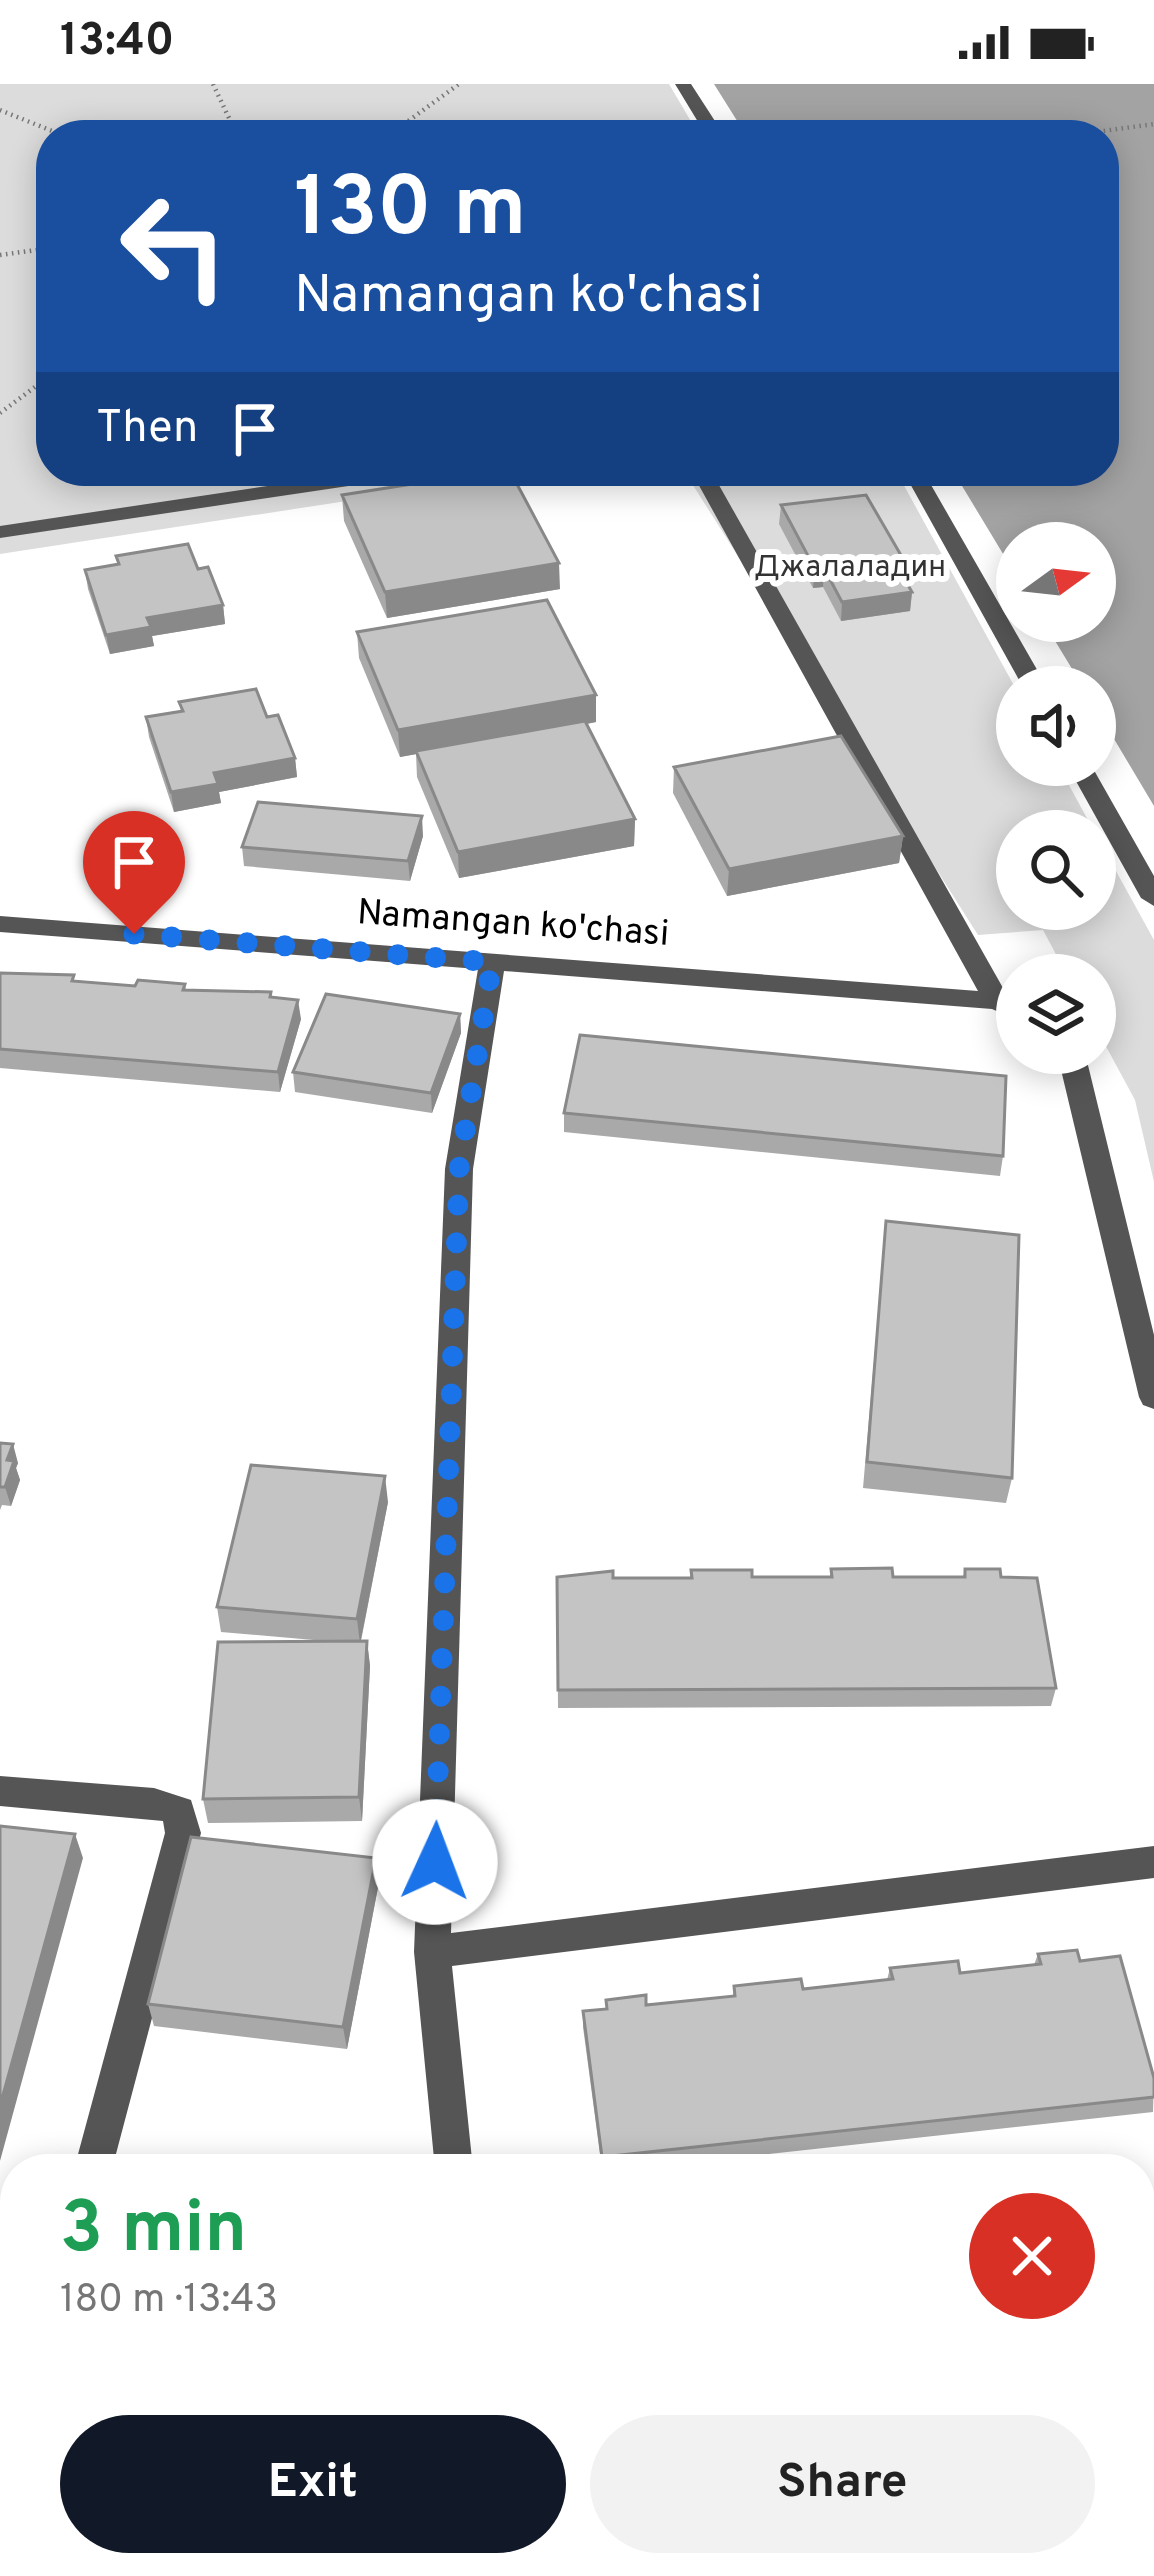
<!DOCTYPE html>
<meta charset="utf-8">
<style>
body{margin:0;font-family:Overpass,sans-serif;background:#f2f2f2;color:#222;height:100vh;display:flex;flex-direction:column;font-size:45px;white-space:nowrap}
*{box-sizing:border-box;margin:0}
p{font-size:39px;color:#767676}
.icon{flex:none;width:66px;height:66px;fill:none;stroke:currentColor;stroke-width:2;stroke-linecap:round;stroke-linejoin:round}
.map{position:relative;flex:1;overflow:hidden}
.panel{position:absolute;left:0px;top:2070px;width:1155px;height:423px;display:flex;flex-direction:column;background:#fff;border-radius:48px 48px 0 0;box-shadow:0 6px 30px #0003}
.panel>*{flex:none}
.guide{position:absolute;left:36px;top:36px;width:1083px;height:366px;border-radius:48px;box-shadow:0 6px 30px #0003;background:#1a4fa0;color:#fff;overflow:hidden}
.needle{width:78px;rotate:75deg}
.buttons{position:absolute;left:996px;top:438px;display:grid;gap:24px}
.buttons a{display:grid;place-items:center;width:120px;height:120px;border-radius:50%;background:#fff;box-shadow:0 6px 30px #0003;font-size:60px}
.pin{position:absolute;display:grid;place-items:center;width:102px;height:102px;color:#fff;margin:-123px -51px;border-radius:50% 50% 50% 0;rotate:-45deg;box-shadow:0 0 12px #0007}
.pin .icon{rotate:45deg}
.me{position:absolute;width:132px;margin:-66px;rotate:2deg;stroke-linejoin:round;filter:drop-shadow(0 0 9px #0008)}
.turn{display:flex;align-items:center;gap:42px;height:252px;padding:0 60px;font-size:54px}
.turn .icon{width:156px;height:156px;stroke-width:2.5}
.turn b{display:block;font-size:84px;line-height:102px}
.then{display:flex;align-items:center;height:114px;padding:0 60px;background:#0003;gap:24px;font-size:45px}
.round{display:grid;place-items:center;flex:none;width:126px;height:126px;border-radius:63px;background:#f2f2f2}
.summary{display:flex;align-items:center;justify-content:space-between;height:204px;padding:0 60px}
h1{font-size:72px;font-weight:700;line-height:90px;color:#1e9e55}
.cta{display:flex;gap:24px;margin-top:auto;padding:24px 60px}
.cta a{flex:1;height:138px;border-radius:72px;background:#111827;color:#fff;font-size:48px;font-weight:700;line-height:138px;text-align:center}
.cta a+a{background:#f2f2f2;color:#222}
.status{display:flex;justify-content:space-between;align-items:center;height:84px;padding:0 60px;background:#fff;direction:ltr}
.status svg{height:33px;fill:currentColor}
.map>svg:first-child{display:block}
.green{fill:#dcdcdc}
.water{fill:#a3a3a3}
.lines{fill:none;stroke-linecap:round;stroke-linejoin:round}
.path{stroke:#777;stroke-width:4.5;stroke-dasharray:1.5 4.5;stroke-linecap:butt}
.minor{fill:#555;fill-rule:evenodd}
.wall{fill:#a9a9a9}
.shaded-wall{fill:#898989}
.building{fill:#c4c4c4;stroke:#898989;stroke-width:3}
.route{stroke:#1a73e8;stroke-width:21;stroke-dasharray:0 37.8}
.labels{text-anchor:middle;dominant-baseline:central;stroke-width:12;stroke-linejoin:round;paint-order:stroke}
.far-park-label{font-size:30px;fill:#333;stroke:#fff}
.street-label{font-size:36px;fill:#000;stroke:#fff}
</style>
<div class="status"><b>13:40</b><svg viewBox="0 0 49 12"><path d="M0 12V9h3v3zM5 12V6h3v6zM10 12V3h3v9zM15 12V0h3v12zM26 1h20v11H26zM47 4h2v5h-2z"/></svg></div>
<div class="map">
<svg width="1154" height="2492" viewBox="0 0 1154 2492">
<rect width="100%" height="100%" fill="#fff"/>
<path class="green" d="M0,0H669L699,51H51V387H543L0,470Z
M684,387H896L1017,607V681H1058L1094,747H1017V825H1095V749L1154,856V1098L1135,1016L1095,942V891H1067L1043,846L978,851Z"/>
<path class="water" d="M714,0H1154V722L1095,623V603H1083L1043,537H1095V459H1017V493L953,387H1104V51H746Z"/>
<g class="lines">
<path class="path" d="M213,0L237,51
M0,26L62,51
M389,51L459,0
M1074,51L1154,40
M0,171L51,164
M0,329L51,291"/>
<path class="minor" d="M675,0H691L724,51H706Z
M367,387H419L409,393L0,454V442Z
M691,387H711L1007,911L1017,916V936L992,925L504,887L473,1085L451,1849L1154,1762V1794L452,1882L473,2085H435L414,1868L445,1085L478,885L0,848V832L978,907Z
M903,387H923L1047,603H1023Z
M1067,681H1091L1154,792V822L1141,814Z
M1057,969H1085L1154,1251V1325L1143,1321L1139,1313Z
M0,1692L154,1704L191,1716L201,1749L112,2085H74L165,1749L163,1737L0,1722Z
M1154,2114V2154L1140,2156V2116Z
M0,2313H15V2355H0Z
M487,2478H531L533,2492H489Z"/>
</g>
<path class="wall" d="M342,411L560,505L387,534L344,437Z
M781,421L902,473L901,488L912,508L910,527L841,537L823,503L813,504L779,440Z
M116,472L198,485L223,521L225,540L152,552L154,562L110,570L88,505L85,486L118,480Z
M357,548L596,638L587,640L635,735L634,762L459,794L417,693L416,670L400,673L359,574Z
M179,618L267,633L295,674L297,693L219,708L221,719L174,728L149,653L146,633L181,627Z
M674,683L903,752L899,779L727,812L673,709Z
M423,752L410,797L244,782L242,763Z
M0,889L135,902L185,900L186,906L271,908L272,913L301,935L280,1008L0,984Z
M460,930L461,949L432,1029L295,1008L293,988Z
M564,1029L1003,1072L1000,1092L564,1048Z
M886,1137L1012,1394L1006,1419L863,1404Z
M0,1359L18,1379L16,1384L20,1396L11,1422L2,1421L0,1426Z
M388,1418L361,1557H367L370,1582L362,1737L208,1739L203,1715L325,1557L221,1548L217,1523Z
M831,1485L893,1493H963L965,1485L1001,1493L1056,1604L1051,1622L558,1624L557,1493L690,1494L691,1486L752,1493H830Z
M376,1774L379,1798L347,1965L154,1942L148,1920Z
M1038,1870L1080,1877L1154,1994L1153,2028L632,2085H602L583,1943V1927L606,1925V1916L646,1921L733,1912L734,1902L803,1905L887,1896L890,1884L960,1889L1034,1881Z"/>
<path class="shaded-wall" d="M559,479L560,505L387,534L385,508Z
M824,484L823,503L813,504L815,485Z
M912,508L910,527L841,537L842,518Z
M223,521L225,540L152,552L154,562L110,570L106,551L147,534Z
M596,611V638L400,673L398,646Z
M295,674L297,693L219,708L221,719L174,728L171,708L214,689Z
M422,732L423,752L410,797L408,777Z
M635,735L634,762L459,794L458,768Z
M903,752L899,779L727,812L729,785Z
M298,916L301,935L280,1008L278,988Z
M460,930L461,949L432,1029L431,1009Z
M13,1360L18,1379L16,1384L20,1396L11,1422L5,1403L7,1376Z
M385,1392L388,1418L360,1560L357,1535Z
M367,1557L370,1582L362,1737L359,1713Z
M75,1750L83,1774L0,2077V2022Z
M376,1774L379,1798L347,1965L343,1943Z
M319,2478H367L313,2492H265Z"/>
<path class="building" d="M496,387H510L559,479L385,508L342,411Z
M866,411L902,473L893,475L912,508L842,518L824,484L815,485L781,421Z
M188,460L198,485L208,483L223,521L147,534L151,543L106,551L85,486L119,480L116,472Z
M547,516L596,611L398,646L357,548Z
M256,605L267,633L278,631L295,674L214,689L218,700L171,708L146,633L183,627L179,618Z
M585,637L635,735L458,768L416,667Z
M841,652L903,752L729,785L674,683Z
M258,718L422,732L408,777L242,763Z
M0,889L74,891L72,897L135,902L138,896L185,900L183,906L271,908L270,913L298,916L278,988L0,965Z
M326,910L460,930L431,1009L293,988Z
M580,951L1006,992L1003,1072L564,1029Z
M886,1137L1019,1151L1012,1394L867,1378Z
M0,1359L13,1360L7,1376L14,1377L5,1403H0Z
M251,1381L385,1392L357,1535L217,1523Z
M892,1484L893,1493H965V1485H1000L1001,1493L1037,1494L1056,1604L558,1606L557,1493L613,1487V1494H692L691,1486H752V1493H832L831,1485Z
M367,1557L359,1713L203,1715L218,1558Z
M0,1742L75,1750L0,2022Z
M191,1753L376,1774L343,1943L148,1920Z
M1077,1866L1080,1877L1120,1872L1154,1994V2013L602,2073L583,1927L607,1925L606,1916L646,1911V1921L735,1912L734,1902L801,1895L803,1905L893,1895L890,1884L958,1877L960,1889L1041,1880L1038,1870Z
M1154,2353V2492H663L660,2478H1140V2357Z
M122,2478H319L265,2492H123Z
M408,2482L410,2492H371Z"/>
<g class="lines">
<path class="route" d="M134,850L492,878L459,1085L435,1778"/>
</g>
<g class="labels">
<g class="far-park-label">
<text x="850" y="484">Джалаладин</text>
</g>
<g class="street-label">
<text transform="translate(513 841) rotate(4)">Namangan ko'chasi</text>
</g>
</g>
</svg>
<div class="buttons">
<a><svg class="needle" viewBox="-14 -14 28 28"><path d="M0-13l5 13h-10z" fill="#e53935"/><path d="M0 13l5-13h-10z" fill="#767676"/></svg></a>
<a><svg class="icon" aria-label="sound" viewBox="0 0 24 24"><path d="M4 9h4l5-4v14l-5-4H4zM17 9q2 3 0 6"/></svg></a>
<a><svg class="icon" aria-label="search" viewBox="0 0 24 24"><circle cx="10" cy="10" r="6"/><path d="M15 15l6 6"/></svg></a>
<a><svg class="icon" aria-label="layers" viewBox="0 0 24 24"><path d="M12 4l9 5-9 5-9-5zM3 14l9 5 9-5"/></svg></a>
</div>
<div class="pin" style="left:134px;top:850px;background:#d93025"><svg class="icon" aria-label="arrive" viewBox="0 0 24 24"><path d="M6 21V4h12l-3 4 3 4H6"/></svg></div>
<svg class="me" style="left:435px;top:1778px" viewBox="-20 -20 40 40"><circle r="19" fill="#fff"/><path d="M0-13L10 11 0 6-10 11z" fill="#1a73e8"/></svg>
<div class="guide">
<div class="turn"><svg class="icon" aria-label="left" viewBox="0 0 24 24"><path d="M17 20v-9H6M10 6l-5 5 5 5"/></svg><div><b>130 m</b>Namangan ko'chasi</div></div>
<div class="then">Then<svg class="icon" aria-label="arrive" viewBox="0 0 24 24"><path d="M6 21V4h12l-3 4 3 4H6"/></svg></div>
</div>
<section class="panel">
<div class="summary"><div><h1>3 min</h1><p>180 m · 13:43</p></div><a class="round" style="background:#d93025;color:#fff"><svg class="icon" aria-label="close" viewBox="0 0 24 24"><path d="M6 6l12 12M18 6L6 18"/></svg></a></div>
<div class="cta"><a>Exit</a><a>Share</a></div>
</section>
</div>
